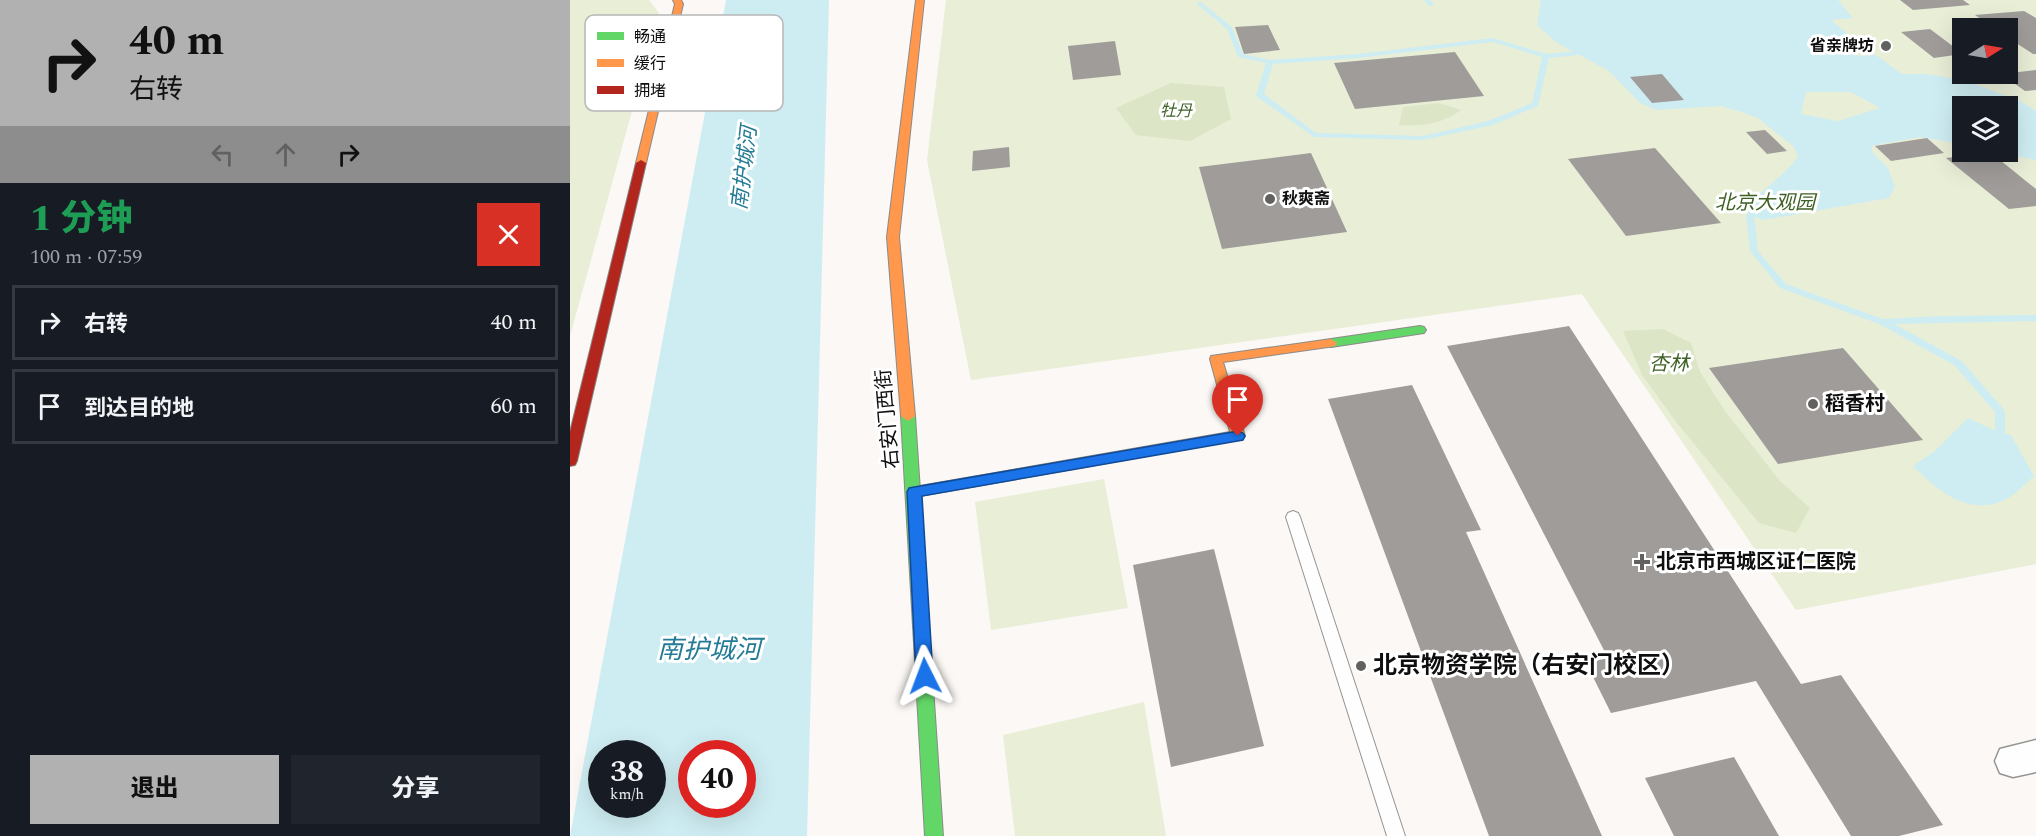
<!DOCTYPE html>
<html lang="zh">
<meta charset="utf-8">
<style>
body{margin:0;font-family:Spectral,"Noto Sans SC",serif;background:#20242c;color:#f1f3f6;height:100vh;display:flex;flex-direction:column;font-size:22px;white-space:nowrap}
*{box-sizing:border-box;margin:0}
p{font-size:20px;color:#9ea1a6}
.icon{flex:none;width:33px;height:33px;fill:none;stroke:currentColor;stroke-width:2;stroke-linecap:round;stroke-linejoin:round}
.map{position:relative;flex:1;overflow:hidden}
.sheet{display:flex;flex-direction:column;background:#171b24;width:570px}
.sheet>*{flex:none}
.hud{background:#b1b1b2;color:#111;overflow:hidden}
.needle{width:39px;rotate:79deg}
.buttons{position:absolute;left:1382px;top:18px;display:grid;gap:12px}
.buttons a{display:grid;place-items:center;width:66px;height:66px;border-radius:0px;background:#171b24;box-shadow:0 6px 24px #0002;font-size:30px}
.speed{position:absolute;left:18px;top:740px;display:flex;gap:12px;font-size:30px;font-weight:700;text-align:center}
.speed>*{display:grid;place-content:center;width:78px;height:78px;border-radius:50%;background:#171b24;box-shadow:0 6px 24px #0002;line-height:1}
.speed small{font-size:15px;font-weight:400}
.speed .limit{border:9px solid #d22;background:#fff;color:#111}
.pin{position:absolute;display:grid;place-items:center;width:51px;height:51px;color:#fff;margin:-62px -26px;border-radius:50% 50% 50% 0;rotate:-45deg;box-shadow:0 0 6px #0007}
.pin .icon{rotate:45deg}
.me{position:absolute;width:66px;margin:-33px;rotate:357deg;stroke-linejoin:round;filter:drop-shadow(0 0 4px #0008)}
.turn{display:flex;align-items:center;gap:21px;height:126px;padding:0 30px;font-size:27px}
.turn .icon{width:78px;height:78px;stroke-width:2.5}
.turn b{display:block;font-size:42px;line-height:51px}
.lanes{display:flex;align-items:center;height:57px;padding:0 30px;background:#0003;justify-content:center;gap:30px;direction:ltr}
.lanes .off{opacity:.35}
.round{display:grid;place-items:center;flex:none;width:63px;height:63px;border-radius:0px;background:#20242c}
.overview{display:flex;align-items:center;justify-content:space-between;height:102px;padding:0 30px}
h1{font-size:36px;font-weight:800;line-height:45px;color:#1e9e55}
.primary-button{display:flex;gap:12px;margin-top:auto;padding:12px 30px}
.primary-button a{flex:1;height:69px;border-radius:0px;background:#b1b1b2;color:#111;font-size:24px;font-weight:800;line-height:69px;text-align:center}
.primary-button a+a{background:#20242c;color:#f1f3f6}
ul{padding:0;list-style:none}
li{display:flex;align-items:center;gap:18px;height:75px;margin:0 12px 9px;padding:0 18px;border:3px solid #363941;border-radius:0px}
li div{flex:1}
li b{display:block;font-size:22px}
li em{font-style:normal}
main{display:flex;flex:1;min-height:0}
.map>svg:first-child{display:block}
.green{fill:#e9eed7;fill-rule:evenodd}
.forest{fill:#dce5c6}
.water{fill:#ceedf2;fill-rule:evenodd}
.lines{fill:none;stroke-linecap:round;stroke-linejoin:round}
.stream{fill:#ceedf2;fill-rule:evenodd}
.building{fill:#9f9c9a}
.lane-casing{stroke:#959493;stroke-width:2}
.street-casing{stroke:#959493;stroke-width:3}
.fast-casing{stroke:#8c8b89;stroke-width:2}
.slow-casing{stroke:#8c8b89;stroke-width:2}
.jam-casing{stroke:#8c8b89;stroke-width:2}
.lane{fill:#fefefe;fill-rule:evenodd}
.street{fill:#fefefe;fill-rule:evenodd}
.fast{fill:#63d668;fill-rule:evenodd}
.slow{fill:#ff974d;fill-rule:evenodd}
.jam{fill:#b3261e;fill-rule:evenodd}
.route{fill:#1a73e8;stroke:#114b97;stroke-width:1.5}
.poi-dot{fill:#626160;stroke:#fff;stroke-width:2}
.labels{text-anchor:middle;dominant-baseline:central;stroke-width:6;stroke-linejoin:round;paint-order:stroke}
.far-poi-label{font-size:16px;font-weight:bold;fill:#0f0f0f;stroke:#fff;text-anchor:end}
.far-park-label{font-size:16px;font-style:italic;fill:#3e6125;stroke:#fff}
.park-label{font-size:20px;font-style:italic;fill:#3e6125;stroke:#fff}
.poi-label{font-size:20px;font-weight:bold;fill:#0f0f0f;stroke:#fff;text-anchor:start}
.street-label{font-size:20px;fill:#0f0f0f;stroke:#fff}
.water-label{font-size:21px;font-style:italic;fill:#247b95;stroke:#fff}
.near-poi-label{font-size:24px;font-weight:bold;fill:#0f0f0f;stroke:#fff;text-anchor:start}
.near-water-label{font-size:26px;font-style:italic;fill:#247b95;stroke:#fff}
.key{fill:#fff;stroke:#b7b7b7;stroke-width:1.5}
.key-label{font-size:16px;fill:#0f0f0f}
</style>
<main>
<section class="sheet">
<div class="hud">
<div class="turn"><svg class="icon" aria-label="right" viewBox="0 0 24 24"><path d="M7 20v-9h11M14 6l5 5-5 5"/></svg><div><b>40 m</b>右转</div></div>
<div class="lanes"><svg class="icon off" aria-label="left" viewBox="0 0 24 24"><path d="M17 20v-9H6M10 6l-5 5 5 5"/></svg><svg class="icon off" aria-label="ahead" viewBox="0 0 24 24"><path d="M12 20V5M6 11l6-6 6 6"/></svg><svg class="icon" aria-label="right" viewBox="0 0 24 24"><path d="M7 20v-9h11M14 6l5 5-5 5"/></svg></div>
</div>
<div class="overview"><div><h1>1 分钟</h1><p>100 m · 07:59</p></div><a class="round" style="background:#d93025;color:#fff"><svg class="icon" aria-label="close" viewBox="0 0 24 24"><path d="M6 6l12 12M18 6L6 18"/></svg></a></div>
<ul>
<li><svg class="icon" aria-label="right" viewBox="0 0 24 24"><path d="M7 20v-9h11M14 6l5 5-5 5"/></svg><div><b>右转</b></div><em>40 m</em></li>
<li><svg class="icon" aria-label="arrive" viewBox="0 0 24 24"><path d="M6 21V4h12l-3 4 3 4H6"/></svg><div><b>到达目的地</b></div><em>60 m</em></li>
</ul>
<div class="primary-button"><a>退出</a><a>分享</a></div>
</section>
<div class="map">
<svg width="1466" height="836" viewBox="0 0 1466 836">
<rect width="100%" height="100%" fill="#fbf8f5"/>
<path class="green" d="M0,0H79L89,13L0,336Z
M376,0H1466V564L1226,610L1012,294L401,380L357,160ZM1392,28H1437V74H1392ZM1392,106H1437V152H1392Z
M534,479L558,608L421,630L405,502Z
M574,702L596,836H445L433,735Z"/>
<path class="forest" d="M601,83L654,87L661,119L620,141L566,135L546,108Z
M869,103L891,110C870,125 853,126 829,125L833,107Z
M1093,329L1121,343L1130,372L1155,411L1210,481L1240,508L1226,533L1189,523L1107,423L1072,375L1053,331Z"/>
<path class="water" d="M156,0H259L237,836H0ZM32,753H82V804H32ZM122,753H172V804H122Z
M971,0H1268L1283,18L1261,20L1286,41L1271,44L1288,56L1306,55L1332,74H1357L1397,81L1450,101L1466,111V160L1425,152H1437V106H1392V144L1350,137L1301,146L1303,153L1318,168L1325,187L1319,198L1193,220L1180,215L1176,208C1192,189 1213,177 1228,157L1224,147L1188,118L1171,112L1151,106L1086,110L1070,103L1039,71L987,43L967,25ZM1236,92H1281L1310,108L1268,121L1231,114Z
M1398,418L1430,433L1441,435L1464,476C1455,484 1442,498 1430,502C1393,514 1368,490 1343,466L1365,451Z"/>
<g class="lines">
<path class="stream" d="M854,0H860L864,5L859,6Z
M627,2H631L662,27L673,54L700,60L788,54L923,38L976,54L1008,51L1011,53L1008,55L979,58L968,106L923,125L853,140L744,137L687,97L686,95L696,63L668,57L657,29L627,4ZM923,42L972,57L962,103L918,121L853,136L746,133L694,94L703,64L788,58Z
M1180,212L1184,215L1188,251L1216,284L1313,319L1372,316L1466,315V321L1324,324L1392,361L1435,411V433L1434,436L1430,437L1425,433V412L1384,365L1309,324L1210,288L1180,251L1176,215Z"/>
</g>
<path class="building" d="M1330,0H1393L1400,5L1343,10Z
M1454,11L1466,18V54H1463L1437,37V28H1425L1405,15Z
M698,25L710,50L674,54L665,27Z
M1360,29L1392,53V54L1364,58L1331,32Z
M545,41L551,75L503,80L498,46Z
M885,52L914,96L785,109L764,63Z
M1466,70V90L1455,91L1431,74Z
M1092,74L1114,100L1082,103L1060,77Z
M1195,130L1217,151L1197,154L1176,132Z
M1357,138L1374,153L1321,161L1305,146Z
M439,147L440,167L402,171L403,151Z
M1085,148L1151,223L1056,236L998,159Z
M1420,152L1466,189V206L1439,209L1376,158Z
M741,153L777,232L652,249L629,167Z
M999,326L1231,684L1271,675L1373,825L1329,836H1281L1186,681L1041,713L1016,663L1038,658L877,346Z
M1273,348L1353,440L1208,464L1139,368Z
M842,385L911,530L896,532L1032,836H919L758,399Z
M644,549L694,746L601,767L563,565Z
M1164,757L1209,836H1104L1075,778Z"/>
<g class="lines">
<g class="lane-casing">
<path id="lane" d="M723,511L728,513L730,517L835,836H817L716,517L718,513Z"/>
</g>
<g class="street-casing">
<path id="street" d="M1466,740V772L1443,777L1430,773L1425,761L1430,749Z"/>
</g>
<g class="fast-casing">
<path id="fast" d="M850,326L854,327L856,330L854,333L761,347L755,343L761,339Z
M338,411L345,416L373,836H355L331,416Z"/>
</g>
<g class="slow-casing">
<path id="slow" d="M103,0H111L113,4L76,163L71,166L66,163L105,4Z
M346,0H354L329,237L345,416L338,421L331,416L317,237Z
M761,339L767,343L765,346L653,362L675,436L673,439L344,497L339,496L337,492L339,488L344,487L660,432L640,359L641,356Z"/>
</g>
<g class="jam-casing">
<path id="jam" d="M71,160L76,163L7,461L5,465L0,466V432L66,163Z"/>
</g>
<use href="#lane" class="lane"/>
<use href="#street" class="street"/>
<use href="#fast" class="fast"/>
<use href="#slow" class="slow"/>
<use href="#jam" class="jam"/>
</g>
<path class="route" d="M668,431L673,433L675,436L673,440L352,496L363,676L361,681L355,683L349,681L346,676L337,492L339,488Z"/>
<g class="poi-dot">
<circle cx="1316" cy="46" r="6"/>
<circle cx="700" cy="199" r="6"/>
<circle cx="1243" cy="404" r="6"/>
<path d="M1069 553h6v6h6v6h-6v6h-6v-6h-6v-6h6z"/>
<circle cx="791" cy="666" r="6"/>
</g>
<g class="labels">
<g class="far-poi-label">
<text x="1304" y="46">省亲牌坊</text>
<text x="712" y="199" text-anchor="start">秋爽斋</text>
</g>
<g class="far-park-label">
<text x="606" y="111">牡丹</text>
</g>
<g class="park-label">
<text x="1195" y="203">北京大观园</text>
<text x="1099" y="364">杏林</text>
</g>
<g class="poi-label">
<text x="1255" y="404">稻香村</text>
<text x="1086" y="562">北京市西城区证仁医院</text>
</g>
<g class="street-label">
<text transform="translate(318 419) rotate(-95)">右安门西街</text>
</g>
<g class="water-label">
<text transform="translate(175 168) rotate(-83)">南护城河</text>
</g>
<g class="near-poi-label">
<text x="803" y="666">北京物资学院（右安门校区）</text>
</g>
<g class="near-water-label">
<text x="139" y="650">南护城河</text>
</g>
</g>
<rect x="15" y="15" width="198" height="96" rx="9" class="key"/>
<rect x="27" y="32" width="27" height="8" fill="#63d668"/>
<rect x="27" y="59" width="27" height="8" fill="#ff974d"/>
<rect x="27" y="86" width="27" height="8" fill="#b3261e"/>
<g class="key-label">
<text x="64" y="42">畅通</text>
<text x="64" y="69">缓行</text>
<text x="64" y="96">拥堵</text>
</g>
</svg>
<div class="buttons">
<a><svg class="needle" viewBox="-14 -14 28 28"><path d="M0-13l5 13h-10z" fill="#e53935"/><path d="M0 13l5-13h-10z" fill="#9ea1a6"/></svg></a>
<a><svg class="icon" aria-label="layers" viewBox="0 0 24 24"><path d="M12 4l9 5-9 5-9-5zM3 14l9 5 9-5"/></svg></a>
</div>
<div class="speed"><div>38<small>km/h</small></div><div class="limit">40</div></div>
<div class="pin" style="left:668px;top:436px;background:#d93025"><svg class="icon" aria-label="arrive" viewBox="0 0 24 24"><path d="M6 21V4h12l-3 4 3 4H6"/></svg></div>
<svg class="me" style="left:355px;top:676px" viewBox="-20 -20 40 40"><path d="M0-17L14 15 0 8-14 15z" fill="#1a73e8" stroke="#fff" stroke-width="4"/></svg>
</div>
</main>
